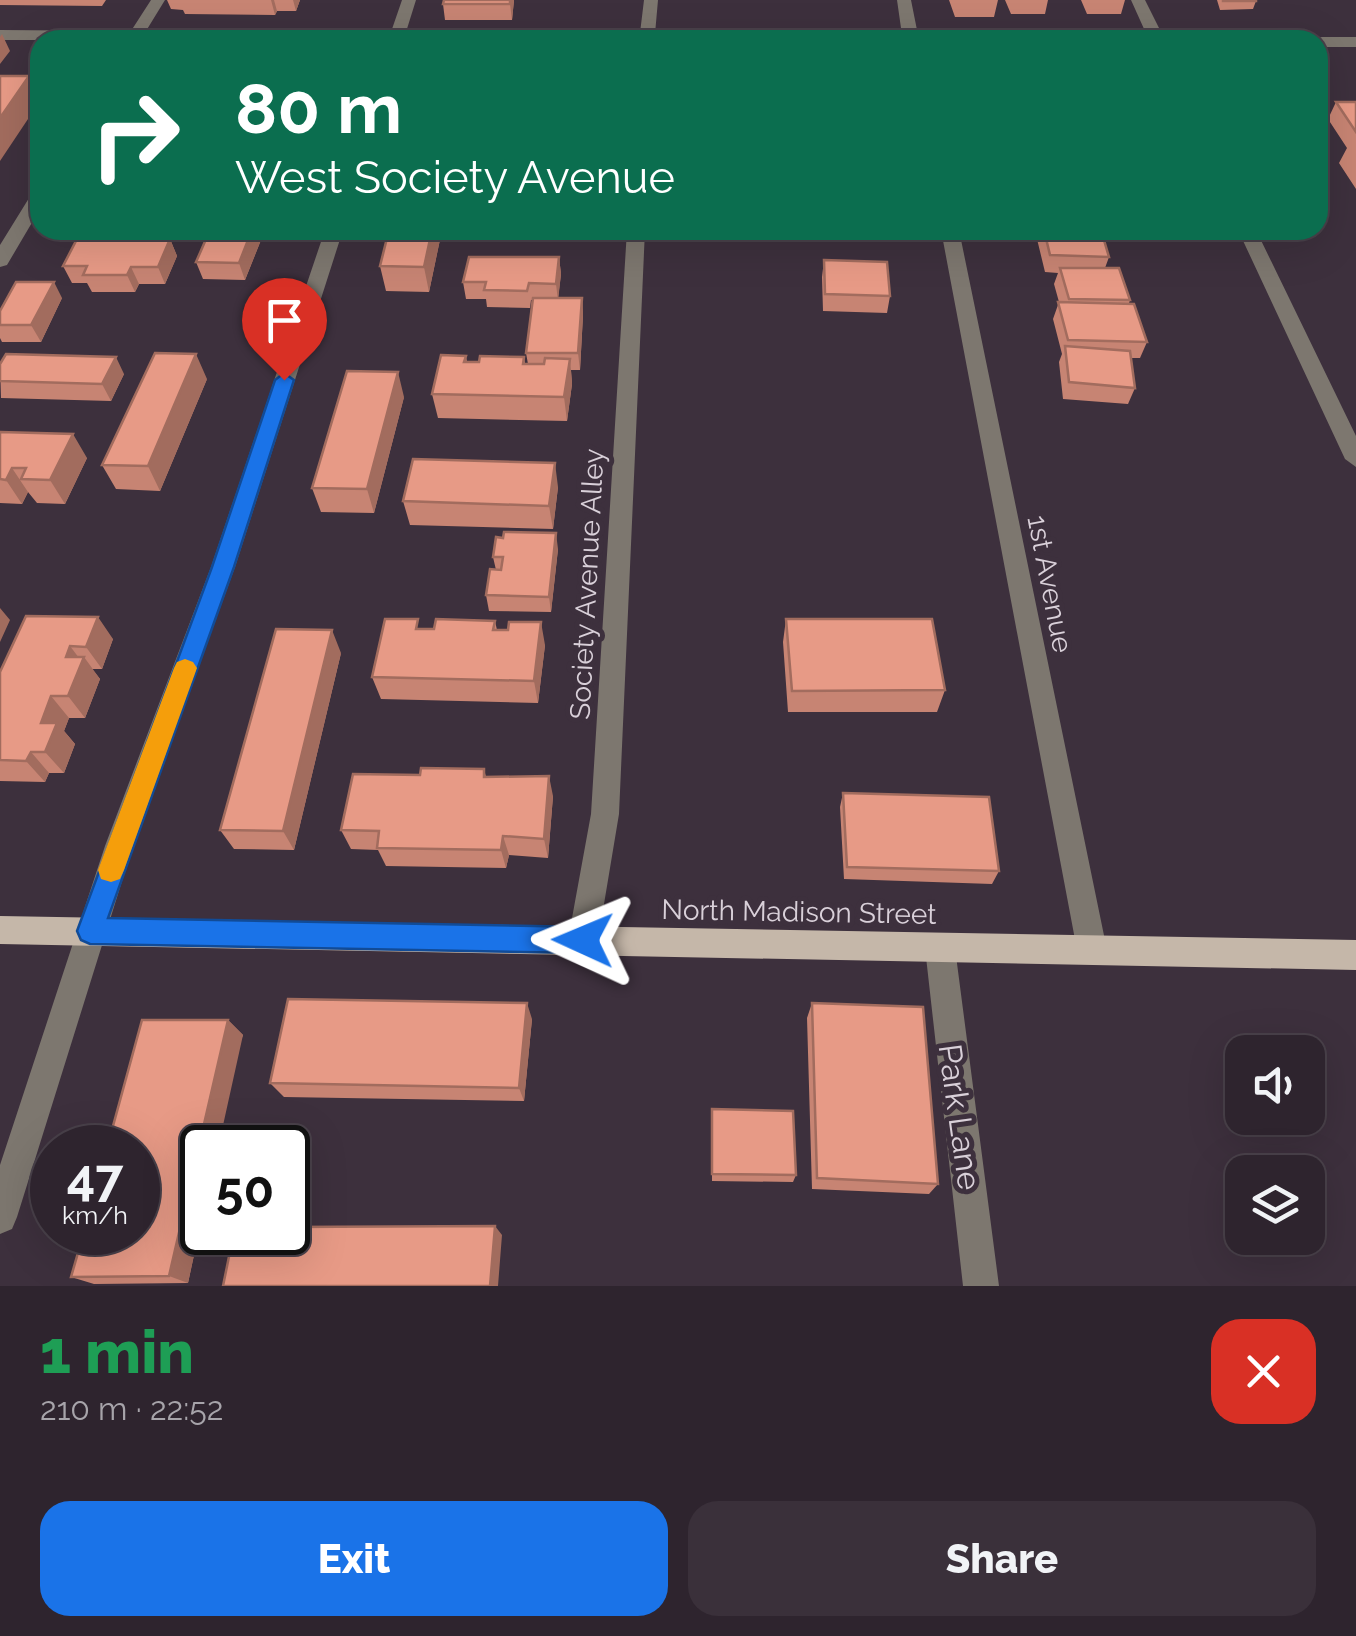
<!DOCTYPE html>
<meta charset="utf-8">
<style>
body{margin:0;font-family:Raleway,sans-serif;background:#3a303a;color:#f1f3f6;height:100vh;display:flex;flex-direction:column;font-size:38px;white-space:nowrap}
*{box-sizing:border-box;margin:0}
p{font-size:32px;color:#a7a4aa}
.icon{flex:none;width:55px;height:55px;fill:none;stroke:currentColor;stroke-width:2;stroke-linecap:round;stroke-linejoin:round}
.map{position:relative;height:1286px;overflow:hidden}
.drawer{display:flex;flex-direction:column;background:#2e242e;flex:1}
.drawer>*{flex:none}
.hud{position:absolute;left:30px;top:30px;width:1298px;height:210px;border-radius:30px;box-shadow:0 10px 40px #0002,0 0 0 2px #49414a;background:#0b6e4f;color:#fff;overflow:hidden}
.tools{position:absolute;left:1225px;top:1035px;display:grid;gap:20px}
.tools a{display:grid;place-items:center;width:100px;height:100px;border-radius:20px;background:#2e242e;box-shadow:0 10px 40px #0002,0 0 0 2px #49414a;font-size:50px}
.speed{position:absolute;left:30px;top:1125px;display:flex;gap:20px;font-size:50px;font-weight:700;text-align:center}
.speed>*{display:grid;place-content:center;width:130px;height:130px;border-radius:50%;background:#2e242e;box-shadow:0 10px 40px #0002,0 0 0 2px #49414a;line-height:1}
.speed small{font-size:25px;font-weight:400}
.speed .limit{border:5px solid #111;border-radius:15px;background:#fff;color:#111}
.pin{position:absolute;display:grid;place-items:center;width:85px;height:85px;color:#fff;margin:-102px -42px;border-radius:50% 50% 50% 0;rotate:-45deg;box-shadow:0 0 10px #0007}
.pin .icon{rotate:45deg}
.me{position:absolute;width:110px;margin:-55px;rotate:271deg;stroke-linejoin:round;filter:drop-shadow(0 0 8px #0008)}
.turn{display:flex;align-items:center;gap:35px;height:210px;padding:0 40px;font-size:45px}
.turn .icon{width:130px;height:130px;stroke-width:2.5}
.turn b{display:block;font-size:70px;line-height:85px}
.round{display:grid;place-items:center;flex:none;width:105px;height:105px;border-radius:30px;background:#3a303a}
.headline{display:flex;align-items:center;justify-content:space-between;height:170px;padding:0 40px}
h1{font-size:60px;font-weight:800;line-height:75px;color:#1e9e55}
.cta{display:flex;gap:20px;margin-top:auto;padding:20px 40px}
.cta a{flex:1;height:115px;border-radius:30px;background:#1a73e8;color:#fff;font-size:40px;font-weight:800;line-height:115px;text-align:center}
.cta a+a{background:#3a303a;color:#f1f3f6}
.map>svg:first-child{display:block}
.lines{fill:none;stroke-linecap:round;stroke-linejoin:round}
.minor{fill:#7d776f;fill-rule:evenodd}
.major{fill:#c5b7a9;fill-rule:evenodd}
.wall{fill:#c78473}
.shaded-wall{fill:#a26c5e}
.building{fill:#e79a86;stroke:#a26c5e;stroke-width:2.5}
.route{fill:#1a73e8;stroke:#114b97;stroke-width:2.5}
.slow{fill:#f59e0b}
.labels{text-anchor:middle;dominant-baseline:central;stroke-width:10;stroke-linejoin:round;paint-order:stroke}
.street-label{font-size:28px;fill:#d9d0d9;stroke:#3d303d}
.near-street-label{font-size:32px;fill:#d9d0d9;stroke:#3d303d}
</style>
<div class="map">
<svg width="1356" height="1286" viewBox="0 0 1356 1286">
<rect width="100%" height="100%" fill="#3d303d"/>
<g class="lines">
<path class="minor" d="M151,0H165L146,31L391,32L402,0H416L406,32L640,33L644,0H658L655,34L902,35L897,0H911L918,35H1035L1043,40H0V30L131,31Z
M1131,0H1145L1165,40H1149Z
M1318,37H1356V47H1318V40H1312Z
M40,189V209L7,265L0,267V245L34,190Z
M325,230H343L235,567L133,846L17,1217L12,1229L0,1234V1165L105,846L211,567Z
M627,230H645L619,814L598,940L594,950L583,954L572,950L568,940L591,814Z
M941,230H959L1107,950L1103,960L1092,964L1081,960L1077,950Z
M1238,230H1256L1356,436V467L1345,459Z
M940,934L951,938L955,948L999,1286H963L925,948L929,938Z"/>
<path class="major" d="M0,916L1356,940V970L0,944Z"/>
</g>
<path class="wall" d="M0,0H106L102,6L0,5Z
M167,0H300L296,11H277L275,15L185,14L183,10L171,9Z
M444,0H514L512,20H445L443,4Z
M949,0H998L994,17H955Z
M1005,0H1048L1045,14H1011Z
M1081,0H1125L1121,14H1087Z
M1217,0H1256V1L1253,9L1220,10Z
M1336,102H1356V189L1339,163L1347,148L1328,119Z
M265,230L245,280L203,279L196,262Z
M389,230H442L429,292L386,291L380,266Z
M1040,230H1101L1109,257L1105,268L1130,300L1129,303L1147,342L1140,358H1131L1135,388L1128,404L1063,399L1059,362L1062,354L1053,319L1059,302L1054,284L1058,273L1045,272L1037,239Z
M170,239L177,256L165,284H139L135,292H92L87,283H72L63,266Z
M559,257L561,274L558,298H582L583,315L580,370H571L572,384L567,421L438,418L432,394L466,356L467,362H479L524,357L525,364H528L526,353L532,300H531L530,308L487,307L486,299H466L463,282Z
M824,260L890,296L887,313L823,311L822,277Z
M62,298L41,342H2L0,338V311Z
M0,364L124,374L111,401L1,398Z
M207,379L160,491L116,489L102,465Z
M404,397L374,513L321,512L312,488Z
M0,432L87,458L65,504L37,503L28,492L22,504L0,503Z
M558,487L553,529L410,525L403,501Z
M558,549L551,612L489,611L486,595L496,570L493,557Z
M26,616L113,639L102,669H92L100,679L85,718H69L64,731L75,744L64,773H49L45,782L0,781V672Z
M786,619L945,690L937,712H788L783,642Z
M495,621L497,630H508L545,645L538,703L381,699L372,677L421,629H434Z
M341,653L294,850L234,849L220,830Z
M484,769L486,777L553,796L548,858L509,855L506,868L386,866L378,850L351,849L341,830L420,775Z
M843,793L999,871L992,884L844,879L840,807Z
M812,1003L938,1184L929,1194L812,1189L807,1018Z
M532,1019L524,1101L284,1097L270,1083Z
M228,1020L243,1035L202,1148V1218L188,1283L94,1284L71,1277Z
M712,1109L796,1175L793,1182L712,1181Z"/>
<path class="shaded-wall" d="M271,0H274L277,11L275,15Z
M293,0H300L296,11Z
M510,0H514L512,20L510,4Z
M2,34L10,51L0,64V37Z
M29,76L40,101L0,161V118Z
M252,230H265L245,280L239,263Z
M432,230H442L429,292L424,267Z
M170,239L177,256L165,284L158,267Z
M559,257L561,274L558,301L556,284Z
M131,267L139,284L135,292L127,275Z
M54,282L62,298L41,342L31,325Z
M582,298L583,315L580,370L578,353Z
M196,354L207,379L160,491L148,466Z
M116,357L124,374L111,401L102,384Z
M570,359L572,384L567,421L564,397Z
M398,372L404,397L374,513L367,489Z
M73,434L87,458L65,504L50,480Z
M555,463L558,487L553,529L549,506Z
M12,468L28,492L22,504L6,480Z
M556,533L558,549L551,612L549,597Z
M0,608L10,620L0,642Z
M98,617L113,639L102,669L86,647Z
M541,622L545,645L538,703L534,681Z
M332,630L341,653L294,850L283,831Z
M70,646L82,662L84,657L100,679L85,718L68,696L66,657Z
M51,696L69,718L64,731L75,744L64,773L45,752L41,723Z
M31,752L49,773L45,782L26,761Z
M549,776L553,796L548,858L544,839Z
M503,836L509,855L506,868L501,850Z
M527,1003L532,1019L524,1101L519,1088Z
M228,1020L243,1035L218,1148H202V1218L188,1283L169,1276Z
M495,1226L502,1235L498,1286H490Z"/>
<path class="building" d="M444,0H510V4H443Z
M1223,0H1256V1H1223Z
M1088,34H1136L1140,40H1091Z
M229,38L227,40H154Z
M286,39H326L325,40Z
M0,76H29L0,118Z
M1336,102H1356V132Z
M210,230H252L239,263L196,262Z
M389,230H432L424,267L380,266Z
M1044,230H1101L1109,257L1050,255Z
M77,239H170L158,267H131L127,275H83L87,266H63Z
M469,257H559L556,284L529,283L527,291L484,290L486,282H463Z
M824,260L887,262L890,296L825,294Z
M1060,268H1119L1130,300L1069,299Z
M16,282H54L31,325H0V311Z
M533,298H582L578,353H526Z
M1058,302L1134,304L1147,342L1068,340Z
M1065,346L1130,351L1135,388L1069,382Z
M155,353L196,354L148,466L102,465Z
M6,354L116,357L102,384L0,381V364Z
M441,355L466,356L464,362H479L480,356L524,357L523,364H544L545,358L570,359L564,397L432,394Z
M347,371L398,372L367,489L312,488Z
M0,432L73,434L50,480L21,479L26,468H12L6,480L0,479Z
M413,459L555,463L549,506L403,501Z
M504,532L556,533L549,597L486,595L490,569L501,570L503,557H493L496,537L503,538Z
M26,616L98,617L86,647L70,646L66,657H84L68,696H51L41,723H57L45,752H31L26,761L0,760V672Z
M385,619H418L416,629H434L436,619L495,621L493,630H508L509,622H541L534,681L372,677Z
M786,619H932L945,690L792,691Z
M276,629L332,630L283,831L220,830Z
M421,768L484,769V777L549,776L544,839L503,836L501,850L377,848L379,831L341,830L353,774L420,775Z
M843,793L989,797L999,871L847,867Z
M288,999L527,1003L519,1088L270,1083Z
M812,1003L923,1007L938,1184L817,1178Z
M142,1020H228L169,1276L71,1277L84,1232H138V1148H107Z
M712,1109L793,1111L796,1175L712,1174Z
M495,1226L490,1286H223L234,1232H288V1227Z"/>
<path class="route" d="M284,373L294,380L234,567L108,918L583,927L593,931L597,940L593,949L583,953L90,944L81,940L77,931L212,567L275,380Z"/>
<path class="slow" d="M185,659L193,662L197,668L124,870L120,879L111,882L101,879L98,870L174,668L177,662Z"/>
<g class="labels">
<g class="street-label">
<text transform="translate(587 584) rotate(-87)">Society Avenue Alley</text>
<text transform="translate(1050 584) rotate(79)">1st Avenue</text>
<text transform="translate(799 912) rotate(1)">North Madison Street</text>
</g>
<g class="near-street-label">
<text transform="translate(960 1117) rotate(82)">Park Lane</text>
</g>
</g>
</svg>
<div class="tools">
<a><svg class="icon" aria-label="sound" viewBox="0 0 24 24"><path d="M4 9h4l5-4v14l-5-4H4zM17 9q2 3 0 6"/></svg></a>
<a><svg class="icon" aria-label="layers" viewBox="0 0 24 24"><path d="M12 4l9 5-9 5-9-5zM3 14l9 5 9-5"/></svg></a>
</div>
<div class="speed"><div>47<small>km/h</small></div><div class="limit">50</div></div>
<div class="pin" style="left:284px;top:380px;background:#d93025"><svg class="icon" aria-label="arrive" viewBox="0 0 24 24"><path d="M6 21V4h12l-3 4 3 4H6"/></svg></div>
<svg class="me" style="left:583px;top:940px" viewBox="-20 -20 40 40"><path d="M0-17L14 15 0 8-14 15z" fill="#1a73e8" stroke="#fff" stroke-width="4"/></svg>
<div class="hud">
<div class="turn"><svg class="icon" aria-label="right" viewBox="0 0 24 24"><path d="M7 20v-9h11M14 6l5 5-5 5"/></svg><div><b>80 m</b>West Society Avenue</div></div>
</div>
</div>
<section class="drawer">
<div class="headline"><div><h1>1 min</h1><p>210 m · 22:52</p></div><a class="round" style="background:#d93025;color:#fff"><svg class="icon" aria-label="close" viewBox="0 0 24 24"><path d="M6 6l12 12M18 6L6 18"/></svg></a></div>
<div class="cta"><a>Exit</a><a>Share</a></div>
</section>
